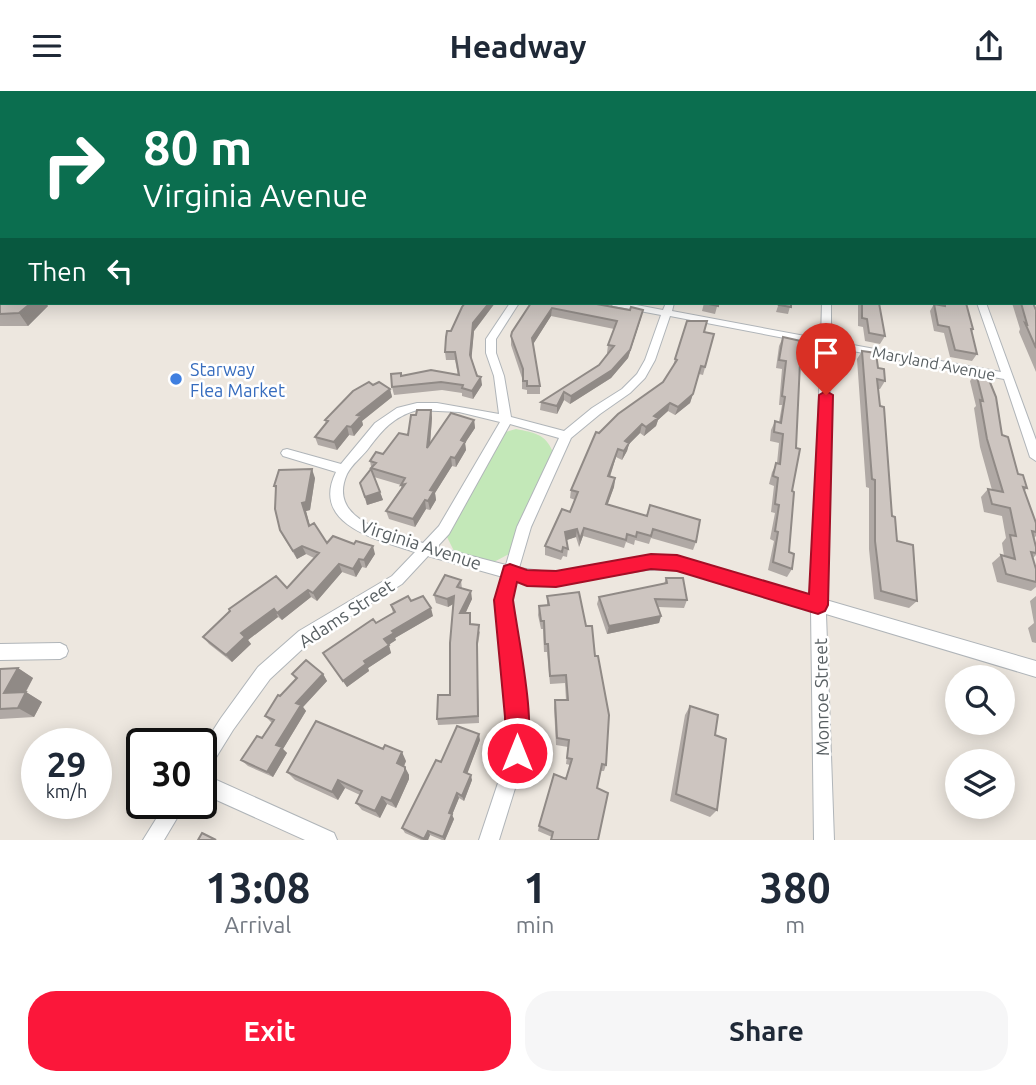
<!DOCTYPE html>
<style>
body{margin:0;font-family:Ubuntu,sans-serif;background:#f6f6f7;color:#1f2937;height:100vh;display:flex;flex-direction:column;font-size:26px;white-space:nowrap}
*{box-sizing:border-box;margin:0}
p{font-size:23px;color:#747a83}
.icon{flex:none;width:38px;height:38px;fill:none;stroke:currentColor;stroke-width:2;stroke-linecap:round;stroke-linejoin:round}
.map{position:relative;height:749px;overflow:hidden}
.details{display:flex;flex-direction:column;background:#fff;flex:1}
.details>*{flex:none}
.guide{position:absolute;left:0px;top:0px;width:1036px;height:214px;box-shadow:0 4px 18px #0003;background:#0b6e4f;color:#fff;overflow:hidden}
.buttons{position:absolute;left:945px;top:574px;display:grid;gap:14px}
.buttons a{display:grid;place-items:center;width:70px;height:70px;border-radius:50%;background:#fff;box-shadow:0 4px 18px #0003;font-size:35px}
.speed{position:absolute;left:21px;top:637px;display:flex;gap:14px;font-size:35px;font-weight:700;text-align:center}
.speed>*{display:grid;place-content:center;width:91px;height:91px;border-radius:50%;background:#fff;box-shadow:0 4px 18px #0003;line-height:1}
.speed small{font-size:18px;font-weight:400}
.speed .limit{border:4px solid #111;border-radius:10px;background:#fff;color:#111}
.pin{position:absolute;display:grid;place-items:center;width:60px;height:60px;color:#fff;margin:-72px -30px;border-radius:50% 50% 50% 0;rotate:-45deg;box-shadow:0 0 7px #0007}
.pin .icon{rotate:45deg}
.me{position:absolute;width:77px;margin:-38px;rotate:0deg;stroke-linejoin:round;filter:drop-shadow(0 0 5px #0008)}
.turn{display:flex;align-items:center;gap:24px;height:147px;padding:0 28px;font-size:32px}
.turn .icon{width:91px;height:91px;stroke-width:2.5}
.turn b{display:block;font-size:49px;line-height:60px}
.then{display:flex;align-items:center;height:66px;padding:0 28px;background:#0003;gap:14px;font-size:26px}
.eta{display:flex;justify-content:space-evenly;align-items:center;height:119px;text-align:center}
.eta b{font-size:42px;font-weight:700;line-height:49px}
.cta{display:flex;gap:14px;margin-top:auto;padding:14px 28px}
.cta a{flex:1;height:80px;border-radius:28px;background:#fb173a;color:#fff;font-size:28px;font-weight:700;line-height:80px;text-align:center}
.cta a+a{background:#f6f6f7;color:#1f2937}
header{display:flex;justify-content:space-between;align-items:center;height:91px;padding:0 28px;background:#fff;font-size:32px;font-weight:700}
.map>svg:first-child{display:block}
.green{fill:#c3e8b8}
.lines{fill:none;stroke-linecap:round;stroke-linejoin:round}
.minor-casing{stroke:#b0b5b9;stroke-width:2}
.highway-casing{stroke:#ec6c00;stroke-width:1}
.minor{fill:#fff;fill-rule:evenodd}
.highway{fill:#ffc384;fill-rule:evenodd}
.wall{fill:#b0a9a5}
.shaded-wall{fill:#908a86}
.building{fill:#cdc5c0;stroke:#908a86;stroke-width:2}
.route{fill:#fb173a;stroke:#a30f26;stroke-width:2}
.shop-dot{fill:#3f7fe0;stroke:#fff;stroke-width:2.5}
.labels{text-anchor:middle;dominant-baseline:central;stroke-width:5;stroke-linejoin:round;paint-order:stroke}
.far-street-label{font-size:16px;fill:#585f62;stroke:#fff}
.shop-label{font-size:18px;fill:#366cbe;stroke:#fff;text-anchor:start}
.street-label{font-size:18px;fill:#585f62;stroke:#fff}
</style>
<header><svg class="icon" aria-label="menu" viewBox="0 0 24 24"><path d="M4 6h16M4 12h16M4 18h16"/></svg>Headway<svg class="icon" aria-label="share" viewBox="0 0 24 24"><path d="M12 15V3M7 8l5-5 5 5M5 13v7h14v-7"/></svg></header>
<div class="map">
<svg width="1036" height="749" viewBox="0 0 1036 749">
<rect width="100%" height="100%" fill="#ede7df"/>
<path class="green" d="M516,338C534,342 545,342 553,361L509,463L490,473L455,462L447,446L502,342Z"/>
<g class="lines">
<g class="minor-casing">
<path id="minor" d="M510,212H519L496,248V262L504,285L511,326L564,340L592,317L622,298L637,283L645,269L661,224L613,215L609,212H626L663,219L666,212H674L672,220L821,248L822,212H831V250L1001,281L977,212H986L1036,349V370L1030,366L1004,288L831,256L826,509L1036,570V586L826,523L834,749H814L811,518L677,478L646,479L556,494L516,489L510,509L526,626V662L499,749H479L508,662V626L496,509L503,486L428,465L402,493L311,550L270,588L233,639L207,681L203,683L334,742L337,749H305L201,702V658L221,627L258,576L299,540L392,485L415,461C378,449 310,434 336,381L283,365L281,362L283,359L287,358L341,373L375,332L397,317L417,312H437L499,323L494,285L486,262V248ZM670,225L821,254L811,505L677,466L646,467L556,482L519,477L531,436L571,347L600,323L630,302L645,287L655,269ZM417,319L459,321L500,331L439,435L423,452C392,443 326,430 347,383C352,373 361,367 368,358C382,339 393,326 417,319ZM510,333L559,347L517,436L506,474L437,456L449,443Z
M60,552L66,555L68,560L66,565L60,568L0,569V553Z
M166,712H186L164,749H143Z"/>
</g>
<g class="highway-casing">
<path id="highway" d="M0,153H2L0,160Z"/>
</g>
<use href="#minor" class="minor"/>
<use href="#highway" class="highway"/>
</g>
<path class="wall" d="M0,203L48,215L28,235H0Z
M465,212H495L474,240L471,268L482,294L473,308L462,305V302L442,299L394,304L392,296L401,285L458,284L455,269H446L445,261L451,240Z
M531,212L641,227L628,267L611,287L570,313L564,309L557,323L540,319L541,311L599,274L608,263L607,262L608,254L614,238L551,225L533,253L540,295V303H527V299L522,298V287L511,254V245Z
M704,212H718L715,223L702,220Z
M779,212H791L788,223L776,221Z
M858,212H879L885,245L880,253L865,250L863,236L858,235Z
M939,212H966L973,238L972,241L977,263L972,270L950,266L944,242L934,240L930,220L934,213L940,214Z
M1012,212H1033L1036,219V281L1019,241L1020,238Z
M704,241L714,243L703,284L699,283L690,312L675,324L668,320L658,329L656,335L644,345L640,342L629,353L627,360L622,369L616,366L610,386L615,387L614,396L607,414L696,451L693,459L651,447L649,453L635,449L634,454L626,451L624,457L583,445L579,456L576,446L566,449L568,458L567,466L563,465L561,469L545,464V455L570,421L575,409L570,407L571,399L599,342L663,291L673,275L675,268Z
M783,246L801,250L789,461L792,478L787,486L768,479L774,450L770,448L775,422L771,421L774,395L769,393L772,381L777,372L779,352L770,350L771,339L775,330L779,331L782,314H779L782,278L776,277L779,255Z
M862,260L878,277L885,290L880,298H878L892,425L897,450L917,510L909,517L874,508L869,458V397L866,396L857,268Z
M976,282L1018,383L1027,397L1024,400L1036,432V445L1034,447L1036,456V464L1033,467L1036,478V496L1031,500L997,491L992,472L1001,464L1004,465L1002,452L1006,447L1002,425L984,421L981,406L988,398L992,399L980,356L974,317L976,315L970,290Z
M373,294L390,298L392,306L362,330L363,334L354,345L349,344L337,359L318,354L315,346L326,332L325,329Z
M431,319L432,327L430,354L474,329L475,337L465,352L466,359L456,376L452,375L435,402L436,409L430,419L426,418L415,436L389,428L386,420L401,397V394L374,386L383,409L367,414L360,392L372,381L370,370L383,363L408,344L416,324Z
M315,387L310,419L306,420L310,434L327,452L375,463L366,477L362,476L356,486L342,481L317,510L311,506L282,529L278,526L248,549L251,553L232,571L209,553L203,546L287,497L314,467L306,463L297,468L284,447L280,439L276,399L274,395Z
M666,487L687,509L684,517L658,516L661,525L659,532L607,543L597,513L599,506L664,493Z
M461,489L462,498L472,508L465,522H470L471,533L480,541L477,559L479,632L438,634L437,628L450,604L453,513L448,516L436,512L434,504Z
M547,505L606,674L604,680H601L552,746L538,740L539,735L566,688L570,674L566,673L568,656L556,654L554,617L555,609H566L565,592L550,593L547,561H544L543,538H541L538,524L539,515L547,514Z
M1036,505V552L1032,551L1028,537L1034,532L1030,510Z
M411,510L433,525L395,547L396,549L388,554L391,562L368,577L369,580L347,596L323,562L393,522L391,514Z
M18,577L33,587L26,601L42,611L34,626L0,628V578Z
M292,583H323L327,590L303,616L306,620L283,658L287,662L273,686L248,675L241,669L262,647L272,632L265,625L280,605L296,589Z
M690,615L715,644L717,719L710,726L670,710L685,624Z
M480,649L467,682L472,689L464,710L459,707L452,724L454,728L445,749H442L430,744L428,749H421L405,742L402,737L441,671Z
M406,670L404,676L409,684V688L396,717L387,713L380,727L362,719L356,712L360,704L345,697L338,709L295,689L287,681Z"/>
<path class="shaded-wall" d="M31,212H46L48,215L28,235L19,222Z
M489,212H495L474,240L471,273L470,264L473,232Z
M552,217L551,225L532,255V247Z
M643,219L641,227L628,267L611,287L570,313L571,305L630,259Z
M481,286L482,294L473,308L472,300Z
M390,298L392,306L362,330L363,334L354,345L351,336L357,324Z
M564,301V309L557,323V315Z
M693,303L690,312L675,324L678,316Z
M670,312L668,320L658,329L656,335L644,345L646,336L654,325Z
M431,319L432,327L429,365L427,357Z
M474,329L475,337L465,352L466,359L456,376L455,367L461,349Z
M642,333L640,342L629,353L627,360L622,369L625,350Z
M347,335L349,344L337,359L334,351Z
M618,358L616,366L607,394L608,385Z
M451,366L452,375L435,402L436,409L430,419L428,410L430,399Z
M312,378L315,387L310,419L306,420L312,443L309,435L302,412Z
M615,387L614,396L605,421L606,413Z
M380,401L383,409L367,414L365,406Z
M425,409L426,418L415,436L413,428Z
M584,437L583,445L579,456L580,448Z
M577,438L576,446L564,450L565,441Z
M302,455L306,463L297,468L293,460Z
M373,455L375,463L366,477L364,469Z
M359,468L362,476L356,486L353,478Z
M339,473L342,481L317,510L313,502Z
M308,499L311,506L282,529L277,522Z
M471,500L472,508L462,530L460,522Z
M454,505L455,512L448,516L447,508Z
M431,517L433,525L395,547L396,549L387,555L384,548L392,540Z
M274,518L278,526L248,549L251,553L232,571L226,564L241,542Z
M661,525L659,532L607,543L609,535Z
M389,554L391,562L368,577L369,580L347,596L343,590L364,570Z
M18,577L33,587L20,611L4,602Z
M323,583L327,590L303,616L306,620L283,658L287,662L273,686L267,681L276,654L296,612Z
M26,601L42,611L34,626L18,617Z
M479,643L480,649L466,686L464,681Z
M402,661L406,670L401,681L397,672Z
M405,676L409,684V688L396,717L391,710Z
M471,684L472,689L464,710L462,705Z
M338,689L345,697L338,709L332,701Z
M457,702L459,707L452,724L454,728L445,749H444L443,746L449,722Z
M382,706L387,713L380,727L375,720Z
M428,740L430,744L428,749H425L424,748Z"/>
<path class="building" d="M0,203H2V212H31L19,222L0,223Z
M465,212H489L473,232L470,264L477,285L481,286L472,300L462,297L463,294L441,291L392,296L391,283L401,282V285L431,279L459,284L455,261H445L446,246L447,240H451L462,216Z
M531,212H591L630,219L631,216L643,219L630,259L612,279L571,305L564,301L557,315L541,311L599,274L614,255L608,254L617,230L552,217L532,247L540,295H527V290H523V278L511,245L512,241Z
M704,212H718V215Z
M780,212H791V216L779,214Z
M862,212H879L885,245L869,242L867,228L862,227Z
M945,212H966L973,238H971L977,263L955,259L949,236L938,234L934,213L945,215Z
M1021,212H1033L1036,219V257L1025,232L1027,233Z
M687,230H707L704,241L714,243L705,276L701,275L693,303L678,316L670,312L654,325L658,327L646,336L642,333L625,350L629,352L624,360L618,358L608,385L615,387L606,413L647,425L650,414L700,429L696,451L653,438L651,445L637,441L636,446L627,443L626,449L584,437L580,448L577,438L565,441L568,458L563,456L562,461L545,455L562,418L570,421L578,401L571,399L596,341L599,342L618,323L663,291L677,269L675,268Z
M783,246L801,250L796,357L800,358L792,400L794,401L789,461L794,463L792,478L773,471L778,441L775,440L779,414L775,413L778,387L773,385L776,372L780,373L783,343L774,341L775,330L781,332L785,306L782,305L786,270L779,269Z
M862,260L876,262L878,277L884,278L885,290L877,288L880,315L884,316L892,425L895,426L897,450L913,454L917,510L881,500L875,450V389L872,388Z
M976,282L987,284L996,306L1002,344L1008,346L1018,383L1023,384L1027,397L1023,396L1036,432V441L1032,440L1036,456V462L1031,461L1036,478V491L1006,483L1001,464L1015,468L1010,444L1016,445L1010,417L992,413L988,398L1003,401L987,348L980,309L983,310Z
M369,291L373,294L379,291L390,298L357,324L361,325L351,336L347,335L334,351L315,346L328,330L325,329L353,300Z
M417,319H431L427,357L451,322L474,329L461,349L465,351L455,367L451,366L430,399L434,400L428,410L425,409L413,428L386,420L405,393L401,394L405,387L371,377L376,372L370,370L376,361L383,363L399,342L408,344L411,324H416Z
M312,378L306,411L302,412L309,435L314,432L327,452L333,445L354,453L356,450L373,455L364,469L359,468L353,478L339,473L313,502L308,499L277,522L274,518L241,542L245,546L226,564L203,546L230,520L229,518L276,485L287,497L319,462L302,455L293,460L280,439L275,418L276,395H274L279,379Z
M371,378L380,401L365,406L360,392Z
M445,484L461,489L457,496L471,500L460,522H470V533L479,534L477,552L478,625L437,628L438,604H450V552L454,505L447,508L434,504Z
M666,487H683L687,509L655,508L661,525L609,535L599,506L667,492Z
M579,501L586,535H592L595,565H598L609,624L606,674L602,673L597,697L608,702L598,749H551L553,741L539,735L554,683L566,688L572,668L567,667L569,649L557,647L555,609H568L566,584L550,585L548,553H545L544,530H541L539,515L549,514L547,505Z
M408,505L411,510L423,505L431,517L392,540L394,542L384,548L389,554L364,570L366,573L343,590L323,562L373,528L376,532L395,521L391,514Z
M306,569L323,583L296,612L301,614L276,654L282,656L267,681L241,669L257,645L262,647L274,629L265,625L278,604L280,605L297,587L292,583Z
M18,577L4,602L26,601L18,617L0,618V578Z
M690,615L718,624L715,644L726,648L717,719L676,703Z
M316,630L383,658L385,654L402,661L397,672L405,676V680L391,710L382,706L375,720L356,712L362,700L338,689L332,701L287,681Z
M457,635L479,643L464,681L471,684L462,705L457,702L449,722L452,723L443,746L428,740L424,748L402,737L436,669L441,671Z
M202,742L216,749H198Z"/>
<linearGradient id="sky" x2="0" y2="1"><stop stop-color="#8acaf1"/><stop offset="0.54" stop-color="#f7f4f1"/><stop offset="1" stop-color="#f7f4f1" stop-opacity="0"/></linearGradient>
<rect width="1036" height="225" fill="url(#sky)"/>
<path class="route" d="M826,300L833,304L828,514L825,520L818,523L677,480L651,478L556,496L527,495L517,491L513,509C518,546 538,639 525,670L517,673L508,670L505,662V626L494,509L504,475L510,473L527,479L556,480L651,463L677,464L809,503L819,304Z"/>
<circle class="shop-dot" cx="176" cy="288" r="7"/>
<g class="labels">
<g class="far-street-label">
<text transform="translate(934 272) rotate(11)">Maryland Avenue</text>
</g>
<g class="shop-label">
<text x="190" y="278">Starway<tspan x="190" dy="21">Flea Market</tspan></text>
</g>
<g class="street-label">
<text transform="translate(421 453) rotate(18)">Virginia Avenue</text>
<text transform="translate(346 522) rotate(-33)">Adams Street</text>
<text transform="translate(821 606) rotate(-91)">Monroe Street</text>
</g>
</g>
</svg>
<div class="buttons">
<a><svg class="icon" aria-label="search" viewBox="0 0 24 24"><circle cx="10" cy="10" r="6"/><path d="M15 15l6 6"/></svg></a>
<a><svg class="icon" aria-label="layers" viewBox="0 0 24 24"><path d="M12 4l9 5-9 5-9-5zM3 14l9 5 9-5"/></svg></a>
</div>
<div class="speed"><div>29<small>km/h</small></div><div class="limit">30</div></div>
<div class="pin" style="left:826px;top:304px;background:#d93025"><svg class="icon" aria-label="arrive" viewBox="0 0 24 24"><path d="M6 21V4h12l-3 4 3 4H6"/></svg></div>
<svg class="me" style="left:517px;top:662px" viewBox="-20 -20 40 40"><circle r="17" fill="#fb173a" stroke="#fff" stroke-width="3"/><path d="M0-11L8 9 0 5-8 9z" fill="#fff"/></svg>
<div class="guide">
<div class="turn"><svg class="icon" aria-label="right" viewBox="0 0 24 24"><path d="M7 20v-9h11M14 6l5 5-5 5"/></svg><div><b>80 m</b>Virginia Avenue</div></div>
<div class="then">Then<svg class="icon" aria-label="left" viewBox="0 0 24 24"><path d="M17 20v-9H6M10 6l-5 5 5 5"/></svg></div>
</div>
</div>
<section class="details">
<div class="eta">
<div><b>13:08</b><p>Arrival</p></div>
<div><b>1</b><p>min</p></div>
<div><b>380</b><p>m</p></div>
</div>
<div class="cta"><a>Exit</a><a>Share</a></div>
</section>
